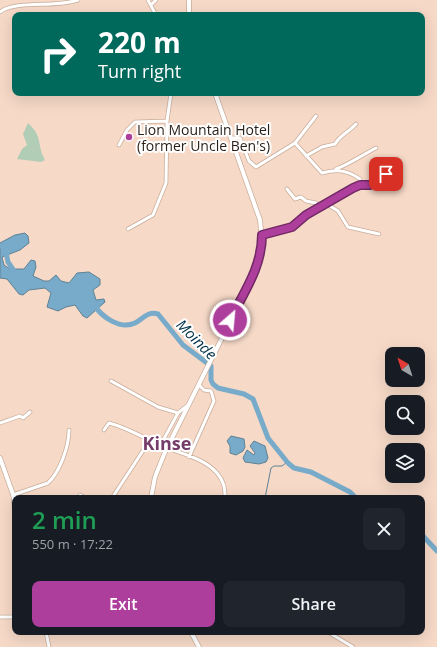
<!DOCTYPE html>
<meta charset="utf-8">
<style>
body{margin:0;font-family:"Open Sans",sans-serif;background:#20242c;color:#f1f3f6;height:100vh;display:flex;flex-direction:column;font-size:15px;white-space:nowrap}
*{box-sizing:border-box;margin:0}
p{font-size:13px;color:#9ea1a6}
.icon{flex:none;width:22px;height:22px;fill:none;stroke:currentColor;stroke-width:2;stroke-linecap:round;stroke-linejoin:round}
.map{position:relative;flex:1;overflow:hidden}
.side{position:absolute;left:12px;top:495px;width:413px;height:140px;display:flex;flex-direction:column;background:#171b24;border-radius:8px;box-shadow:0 4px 16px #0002}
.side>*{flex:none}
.banner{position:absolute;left:12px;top:12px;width:413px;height:84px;border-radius:8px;box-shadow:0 4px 16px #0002;background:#00695c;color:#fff;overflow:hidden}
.needle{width:26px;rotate:321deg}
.fabs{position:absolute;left:385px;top:347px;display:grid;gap:8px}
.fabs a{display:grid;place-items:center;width:40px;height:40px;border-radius:8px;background:#171b24;box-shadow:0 4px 16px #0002;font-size:20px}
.pin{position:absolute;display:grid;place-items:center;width:34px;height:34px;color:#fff;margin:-17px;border-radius:8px;box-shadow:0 2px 6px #0006}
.me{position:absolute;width:44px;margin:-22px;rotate:27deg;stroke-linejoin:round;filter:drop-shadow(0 0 3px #0008)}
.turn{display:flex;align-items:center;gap:14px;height:84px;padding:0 20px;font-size:18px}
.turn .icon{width:52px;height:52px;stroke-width:2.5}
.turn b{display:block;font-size:28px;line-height:34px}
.round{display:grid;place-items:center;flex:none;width:42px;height:42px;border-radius:8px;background:#20242c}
.headline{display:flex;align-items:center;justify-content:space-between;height:68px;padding:0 20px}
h1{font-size:24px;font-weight:600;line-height:30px;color:#1e9e55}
.primary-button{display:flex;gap:8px;margin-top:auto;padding:8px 20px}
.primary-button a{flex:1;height:46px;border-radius:8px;background:#ae3e9b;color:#fff;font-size:16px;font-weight:600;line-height:46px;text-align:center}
.primary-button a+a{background:#20242c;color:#f1f3f6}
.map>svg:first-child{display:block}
.green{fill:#b2cdb6}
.water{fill:#77abc9;stroke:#608194}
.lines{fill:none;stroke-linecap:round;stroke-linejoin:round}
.stream{stroke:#608194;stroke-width:1}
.river{stroke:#77abc9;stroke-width:5}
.minor-casing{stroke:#c9ae9c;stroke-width:4.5}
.major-casing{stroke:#c9ae9c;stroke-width:5.5}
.minor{stroke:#fff;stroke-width:3}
.major{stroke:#fff;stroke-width:4}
.major-bridge-casing{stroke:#c9ae9c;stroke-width:5.5;stroke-linecap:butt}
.major-bridge{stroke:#fff;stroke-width:4}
.route-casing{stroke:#712865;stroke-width:10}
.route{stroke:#ae3e9b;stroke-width:7}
.poi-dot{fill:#ae3e9b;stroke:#fff;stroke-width:1.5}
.labels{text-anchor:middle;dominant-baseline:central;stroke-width:4;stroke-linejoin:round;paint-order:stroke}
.poi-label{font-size:14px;fill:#291e17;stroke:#fff;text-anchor:start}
.water-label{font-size:15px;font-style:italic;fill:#002f44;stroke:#fff}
.district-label{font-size:18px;font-weight:bold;fill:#753c6a;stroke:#fff}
</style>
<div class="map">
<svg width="437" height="647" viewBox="0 0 437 647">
<rect width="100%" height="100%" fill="#f6d9c7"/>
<path class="green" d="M28,123C44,138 36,144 45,160L41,162L17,159L22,149L27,145L23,134Z"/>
<path class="water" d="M25,233L28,236L29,243L20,250L2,257L4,265L10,269H24L31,260L35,261L36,267L33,276L44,281H49L56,275L61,281L69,283L77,273L89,272L100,279V285L93,290L96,300L104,299L105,302L87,318L83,316L75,305L66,307L58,311L47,307L51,293L45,288L29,290L23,295L19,294L7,279L0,278V243L15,235Z
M231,436L244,439L245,447L243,451L236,455L230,453V446L227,441Z
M254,441L265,446L268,458L266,462L259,464L245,462L243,458L247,450L254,455L255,453L250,446Z"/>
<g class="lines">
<path class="stream" d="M265,498L271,468L274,466H282L287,462"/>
<path class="river" d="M0,246L5,247L8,262L16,274
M94,305C102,317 120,330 135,323C143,319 147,311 158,314L183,345L211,366V380L213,384L218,388L244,394L253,399L268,438L288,463L294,468L311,472L350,492L356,498
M422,535L437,551"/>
<g class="minor-casing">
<path id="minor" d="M148,0L156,15
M151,5L156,0
M0,12C16,0 55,8 78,0
M231,138H240L249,161L256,167L295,143L316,116
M295,143L322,173C337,169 347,170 360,179V185
M119,145L127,130L135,122L167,121
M306,156L322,147L335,144C340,135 349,132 356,124
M336,169C350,164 362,155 376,148
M287,189L295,199L301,197L306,201L316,203L319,208
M327,204L338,211L348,227L379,234
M128,229L153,215L166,183L167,121L171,93
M262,235L292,227L306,215L353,188C359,185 364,187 370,185C379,182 383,174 393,173
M111,381L158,407L178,413
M0,423L20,416L23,418L30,412
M104,430L109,423C128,428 142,437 159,445C178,453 203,457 217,473C224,481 225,488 225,498
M160,446L178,413L188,405
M189,457L214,401L211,391L204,390L199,385
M80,495L85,498
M112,498L150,440
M15,518L13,495L48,483C60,472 69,446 69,430
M0,617H15
M46,632L49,647
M328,632L353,647"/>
</g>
<g class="major-casing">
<path id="major" d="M189,0V15
M169,444L255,272L262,241L260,220L215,93
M0,458L15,500
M151,498L155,477L165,452
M191,632L199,647"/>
</g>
<use href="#minor" class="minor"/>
<use href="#major" class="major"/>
<g class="major-bridge-casing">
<path id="major-bridge" d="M165,452L169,444"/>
</g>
<use href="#major-bridge" class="major-bridge"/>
</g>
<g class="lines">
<g class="route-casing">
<path id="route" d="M230,320C244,292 262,267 262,235L292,227L306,215L353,188L360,185H370L386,174"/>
</g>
<use href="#route" class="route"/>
</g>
<circle class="poi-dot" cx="129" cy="137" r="4"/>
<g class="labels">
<g class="poi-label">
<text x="137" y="129">Lion Mountain Hotel<tspan x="137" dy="16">(former Uncle Ben's)</tspan></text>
</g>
<g class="water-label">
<text transform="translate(197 339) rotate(45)">Moinde</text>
</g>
<g class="district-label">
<text x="167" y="443">Kinse</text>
</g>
</g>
</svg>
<div class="fabs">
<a><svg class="needle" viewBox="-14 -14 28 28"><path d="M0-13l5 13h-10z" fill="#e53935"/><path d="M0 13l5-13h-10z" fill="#9ea1a6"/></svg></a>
<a><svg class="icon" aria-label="search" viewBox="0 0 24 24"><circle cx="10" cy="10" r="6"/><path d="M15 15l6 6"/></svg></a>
<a><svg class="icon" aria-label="layers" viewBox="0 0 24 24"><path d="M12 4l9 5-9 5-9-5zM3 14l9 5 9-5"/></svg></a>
</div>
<div class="pin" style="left:386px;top:174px;background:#d93025"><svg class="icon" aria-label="arrive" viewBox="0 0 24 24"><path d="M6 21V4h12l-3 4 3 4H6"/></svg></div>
<svg class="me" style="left:230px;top:320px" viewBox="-20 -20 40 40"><circle r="17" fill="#ae3e9b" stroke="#fff" stroke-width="3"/><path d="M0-11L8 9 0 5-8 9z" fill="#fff"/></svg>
<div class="banner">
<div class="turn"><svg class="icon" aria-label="right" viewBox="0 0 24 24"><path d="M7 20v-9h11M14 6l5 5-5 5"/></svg><div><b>220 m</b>Turn right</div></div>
</div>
<section class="side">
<div class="headline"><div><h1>2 min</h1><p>550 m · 17:22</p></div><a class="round"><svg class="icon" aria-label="close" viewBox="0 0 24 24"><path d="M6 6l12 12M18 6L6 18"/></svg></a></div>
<div class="primary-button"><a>Exit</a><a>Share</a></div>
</section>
</div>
